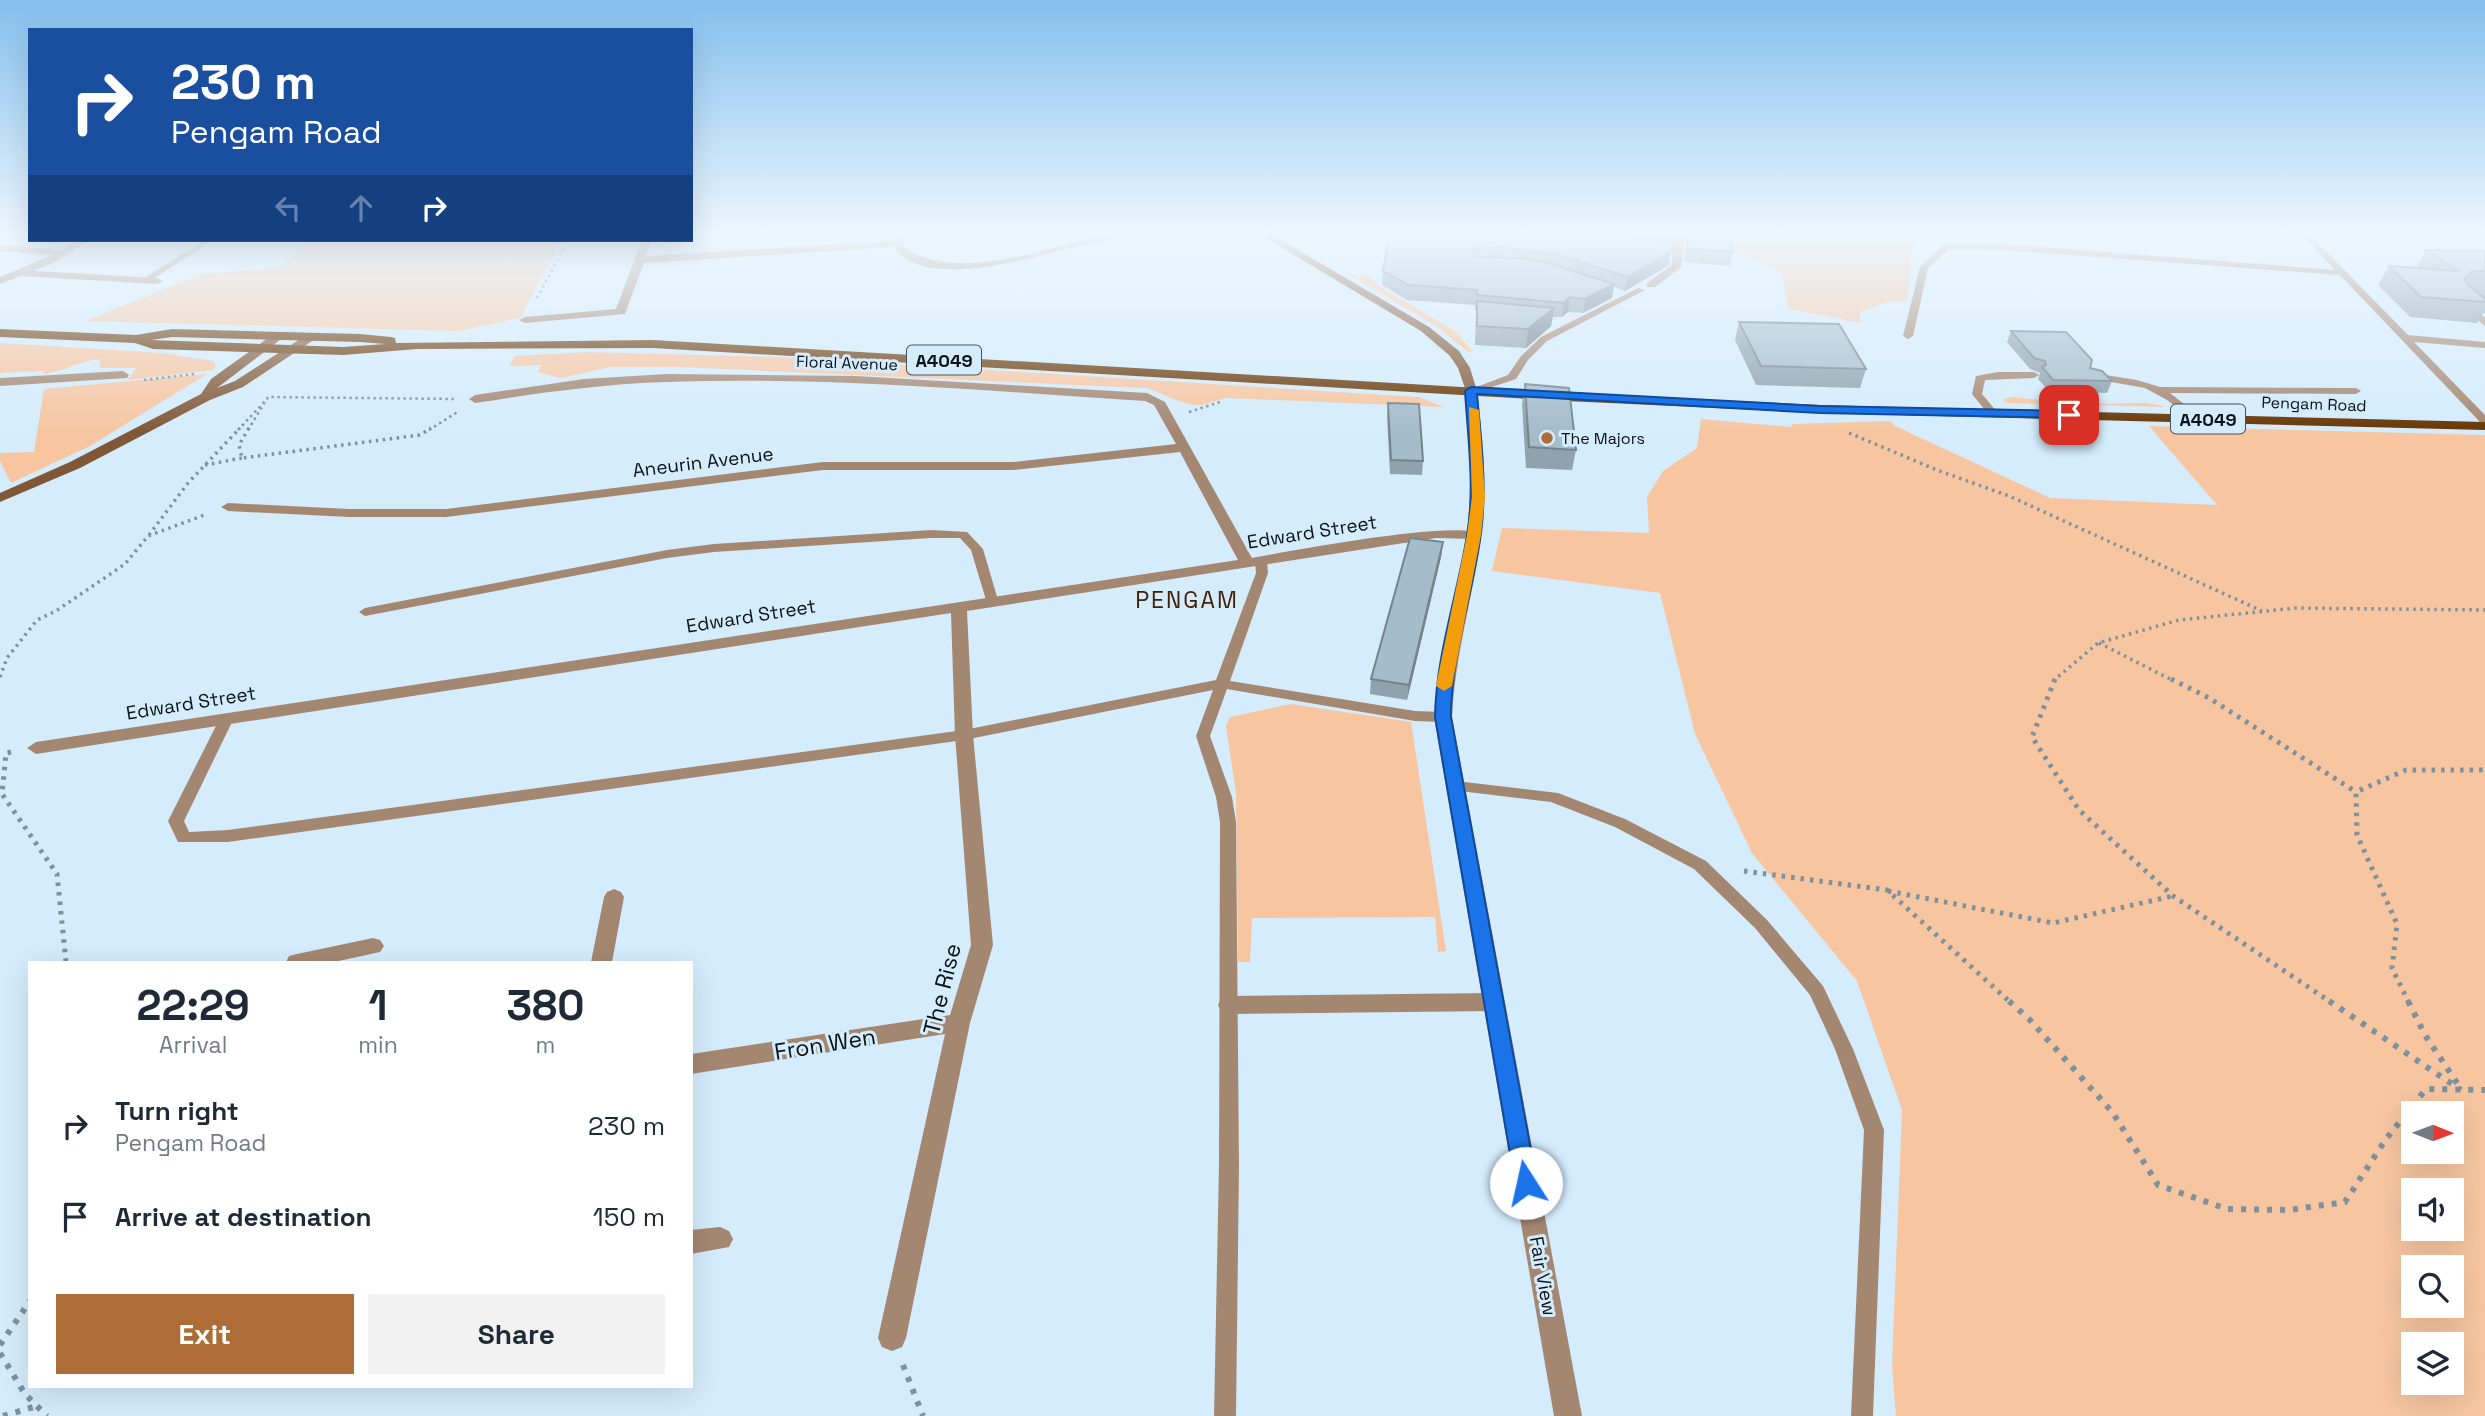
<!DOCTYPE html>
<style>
body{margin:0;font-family:"Space Grotesk",sans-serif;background:#f2f2f3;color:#1f2937;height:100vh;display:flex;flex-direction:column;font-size:26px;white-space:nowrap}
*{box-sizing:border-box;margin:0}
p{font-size:23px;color:#747a83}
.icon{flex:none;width:38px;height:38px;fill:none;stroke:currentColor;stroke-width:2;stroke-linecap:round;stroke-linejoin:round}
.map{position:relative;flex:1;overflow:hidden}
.drawer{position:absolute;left:28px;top:961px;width:665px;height:427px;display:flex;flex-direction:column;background:#fff;border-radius:0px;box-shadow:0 7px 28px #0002}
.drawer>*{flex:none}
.banner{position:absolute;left:28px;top:28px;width:665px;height:214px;border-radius:0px;box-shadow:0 7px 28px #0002;background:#1a4fa0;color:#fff;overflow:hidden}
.needle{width:46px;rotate:91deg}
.controls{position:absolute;left:2401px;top:1101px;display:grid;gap:14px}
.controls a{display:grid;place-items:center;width:63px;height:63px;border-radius:0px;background:#fff;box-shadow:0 7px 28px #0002;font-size:35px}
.pin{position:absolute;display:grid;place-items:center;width:60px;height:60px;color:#fff;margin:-30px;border-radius:14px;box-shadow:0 4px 10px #0006}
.me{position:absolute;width:77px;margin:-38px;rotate:350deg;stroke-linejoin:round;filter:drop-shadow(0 0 5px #0008)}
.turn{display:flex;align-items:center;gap:24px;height:147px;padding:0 28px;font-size:32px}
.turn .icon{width:91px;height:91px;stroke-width:2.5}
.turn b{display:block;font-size:49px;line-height:60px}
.lanes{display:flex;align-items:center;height:66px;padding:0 28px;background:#0003;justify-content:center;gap:35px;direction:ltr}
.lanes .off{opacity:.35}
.eta{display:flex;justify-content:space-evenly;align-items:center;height:119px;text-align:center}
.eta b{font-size:42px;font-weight:800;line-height:49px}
.action{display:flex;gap:14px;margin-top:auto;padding:14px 28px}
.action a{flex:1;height:80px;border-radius:0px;background:#ae6d37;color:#fff;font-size:28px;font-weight:800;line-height:80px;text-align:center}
.action a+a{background:#f2f2f3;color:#1f2937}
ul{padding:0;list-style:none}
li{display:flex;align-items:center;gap:21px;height:91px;padding:0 28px}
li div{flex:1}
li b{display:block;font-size:26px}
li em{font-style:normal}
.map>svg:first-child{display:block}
.green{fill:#f7c6a1;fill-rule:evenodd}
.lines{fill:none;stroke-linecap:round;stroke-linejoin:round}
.path-far3{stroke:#7f919c;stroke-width:2.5;stroke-dasharray:2.5 3.5;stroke-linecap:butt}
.path-far2{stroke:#7f919c;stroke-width:3.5;stroke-dasharray:2.5 4.5;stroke-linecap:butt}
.path-far1{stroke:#7f919c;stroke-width:5;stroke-dasharray:3.5 6;stroke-linecap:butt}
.path{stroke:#7f919c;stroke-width:6;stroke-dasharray:5 8;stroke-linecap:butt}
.service{fill:#a48771;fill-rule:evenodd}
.minor{fill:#a48771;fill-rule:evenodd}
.tertiary{fill:#a48771;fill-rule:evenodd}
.secondary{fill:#815837;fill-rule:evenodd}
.primary{fill:#673604;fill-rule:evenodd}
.wall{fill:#8ea2af}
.shaded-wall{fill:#74848e}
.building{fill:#a5bccb;stroke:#74848e;stroke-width:2}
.route{fill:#1a73e8;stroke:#114b97;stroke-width:2}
.slow{fill:#f59e0b}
.poi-dot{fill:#ae6d37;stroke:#d4ecfc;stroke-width:2.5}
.labels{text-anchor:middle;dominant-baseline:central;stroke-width:6;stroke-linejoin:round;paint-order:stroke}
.far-street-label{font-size:16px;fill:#0a1318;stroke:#d4ecfc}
.far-poi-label{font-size:16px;fill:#0a1318;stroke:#d4ecfc;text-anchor:start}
.shield{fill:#d4ecfc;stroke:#47545c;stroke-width:2}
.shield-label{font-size:18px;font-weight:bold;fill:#0a1318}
.street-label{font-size:19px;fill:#0a1318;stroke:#d4ecfc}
.quarter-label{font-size:23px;letter-spacing:2px;fill:#402207;stroke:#d4ecfc}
.near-street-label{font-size:23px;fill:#0a1318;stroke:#d4ecfc}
</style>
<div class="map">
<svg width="2485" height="1416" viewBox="0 0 2485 1416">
<rect width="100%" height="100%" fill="#d4ecfc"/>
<path class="green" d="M1732,234H1919L1914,236L1907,300L1884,303L1860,312L1861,323L1789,309L1781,273L1727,248Z
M312,240H561L520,318L458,331L86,321L201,274L279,268Z
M1349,275L1371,276L1378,285L1454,331L1473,351L1468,352L1436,326Z
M0,343L163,353L213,361L216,365L213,370L127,380L137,368H100V359C77,361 65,372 43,374L44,371L0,373Z
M589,352L778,357L1419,397L1444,407L1225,398C1217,400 1207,405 1199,405C1180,405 1164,393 1146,388L681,367H610L561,378L537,372L542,365L509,366L515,356Z
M207,374L90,446L11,483L0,461V453L34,452L44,389Z
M2012,397L2078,404L2147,403L2168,407L2007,403L2004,401V399Z
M1701,419L1791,427L1792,424L1890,421L1895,426L2050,498L2217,505L2149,426L2485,435V1416H1896L1892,1366L1902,1110L1857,981L1752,853L1695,734L1660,593L1492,571L1502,528L1649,533L1647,497L1663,471L1697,448ZM2413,1113H2452V1152H2413ZM2413,1190H2452V1228H2413ZM2413,1267H2452V1306H2413ZM2413,1344H2452V1382H2413Z
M1291,704L1411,722L1446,951L1438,952L1435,917L1252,918L1250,962H1238L1236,793L1226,726L1230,717Z"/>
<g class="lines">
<path class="path-far3" d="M537,298L568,240
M144,380L194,374
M1189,412L1223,401
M238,430L267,399
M248,430L268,397L454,399
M429,430L459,411"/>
<path class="path-far2" d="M249,428L239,445L242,458L420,435L431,428
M1849,433L1937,470L2009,496L2262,611
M205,465L242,458
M149,535L188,483L240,428
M2099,643L2174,681
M0,677L7,658L37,620L56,611L125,564L148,536L207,514
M2053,681L2098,643L2179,620L2296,608L2485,610"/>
<path class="path-far1" d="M2055,679L2032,737L2079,810L2173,896L2332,1003
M2171,679L2209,698L2356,792
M11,752L6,753L2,794L57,874L66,962
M1744,871L1887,890L2011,1003
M1888,891L2053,923L2173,896
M2409,1003L2392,968L2397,924L2357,835L2356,792L2406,770H2485"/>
<path class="path" d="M2009,1001L2030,1020L2113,1113L2158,1185L2227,1209L2289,1210L2345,1202L2386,1139L2426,1089L2485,1090
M2329,1001L2461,1090
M2408,1001L2425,1035L2459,1086
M0,1345L30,1301
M0,1353L25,1394L47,1416
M903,1365L923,1416
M3,1416L37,1406"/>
<path class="service" d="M2301,234H2309L2408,335L2485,342V348L2414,342L2485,415V424L2481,423L2340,275L2003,250L1949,249L1928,268L1913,336L1908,339L1903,336L1920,267L1944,244H2003L2335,270Z
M205,240H214L148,282L141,280Z
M1638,288L1645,290L1547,341L1528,360L1516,379L1471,394L1466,391L1508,375L1521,356L1541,337Z
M2460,293H2485V299L2465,300L2485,318V326L2457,302L2455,300Z
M1998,372H2034L2039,375L2034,378L1985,380L1982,394L1998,413L1993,416L1989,415L1972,394L1976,376Z
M2093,373L2137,380L2160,387L2356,388L2361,391L2356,394L2170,393L2199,416L2200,418L2195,421L2167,400L2145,388L2089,378V374Z
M931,530L967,532L983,549L998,600L996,603L992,604L986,600L971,550L960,538H931L714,552L667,558L365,616L359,612L365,608L667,550L714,544Z
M1261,557L1267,561L1268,573L1230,681L1415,711L1443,712L1450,717L1443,722L1415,721L1227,689L1210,736L1232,797L1236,822L1239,1165L1236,1416H1214L1219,1165L1220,822L1216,797L1196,736L1213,690L964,740L228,842H178L168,821L220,718L227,713L234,718L184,821L189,832L228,830L964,730L1216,680L1256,573L1255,561Z
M1456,781L1558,793L1625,819L1706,861L1767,920L1823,986L1853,1049L1884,1130L1873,1416H1851L1864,1130L1835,1049L1810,995L1755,928L1694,869L1615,827L1551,802L1451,790L1449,786L1451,782Z"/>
<path class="minor" d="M892,234H902L905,248C960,283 1046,248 1105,234H1121C1108,243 1085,245 1070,248C1031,258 921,291 894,247L644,263L625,314L525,323L519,320L525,317L616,309L642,240H652L646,256L893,241Z
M1675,234H1685L1681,267L1655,287H1647V283L1671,266L1673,252L1645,246L1650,243L1673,245Z
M77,240H89L57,261L34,271L157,278L163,281L157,284L20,276L0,284V277L52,255L0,251V245L61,250Z
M123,371L129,375L127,378L0,386V378Z
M667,374L856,376L1147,393L1165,402L1252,558C1285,552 1464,518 1481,535L1474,539L1436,538L967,611L973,735L993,945L970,1023L906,1338L902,1347L892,1351L882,1347L878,1338L945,1034L691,1074V1054L950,1015L971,945L955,735L951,613L36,754L27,748L36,742L1238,560L1180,452L1013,470H823L446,517H349L228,511L221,507L228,503L349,509H446L823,462H1013L1176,444L1154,405L1145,401C986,391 825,376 666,382C601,384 539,393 475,403L469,399L475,395L584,379Z
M614,889L621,892L624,897L612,962H591L604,897L607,892Z
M373,938L380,940L384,946L380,952L334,962H286L289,956L297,954Z
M1494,993L1502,996L1505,1002L1502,1008L1494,1011L1229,1014L1221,1011L1218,1005L1221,999L1229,996Z
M720,1227L729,1231L733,1239L729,1247L691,1254V1230Z"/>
<path class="tertiary" d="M1471,387L1477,391C1483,439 1488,488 1481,536C1473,597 1455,655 1452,717L1582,1416H1554L1434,717C1438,655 1457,597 1466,536C1474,488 1470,439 1465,391Z"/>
<path class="secondary" d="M1259,234H1271L1429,327L1459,351L1470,368L1477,391L1475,394H1467L1458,368L1450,356L1421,331Z
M275,333L285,336L217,388L235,381L308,334L318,337L243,387L210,400L80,468L0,502V493L70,462L201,394L211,379Z"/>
<path class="primary" d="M0,329L136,335L172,329L360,334L391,337L395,338L396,343L653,340L1566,393L1820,405L2485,422V430L1820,413L1566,401L653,348L417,349L343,355L153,349L135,343L0,337ZM172,337L360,342L385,344L343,347L151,340Z"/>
</g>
<path class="wall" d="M1389,234H1673L1669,265L1625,291L1614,287L1612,298L1583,313L1568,312L1562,317H1553L1551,326L1526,348L1475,345L1476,310H1475V305L1407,300L1382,285L1383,271Z
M1687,234H1729L1733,252L1730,266L1684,262Z
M2426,250L2485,251V314L2483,313L2477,323L2410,317L2378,285L2389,266L2416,268Z
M1739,322L1866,369L1860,388L1756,385L1735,340Z
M2011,331L2090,368L2112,381L2107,393L2049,391L2038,379L2040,373L2030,369L2007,342Z
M1525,384L1576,450L1572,470L1526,468L1522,404Z
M1388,403L1423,461L1422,475L1390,474L1387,416Z
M1443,542L1441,557L1407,700L1370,694L1371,679Z"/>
<path class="shaded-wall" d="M1671,251L1669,265L1625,291L1628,277Z
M1614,284L1612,298L1583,313L1585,299Z
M1570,297L1568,312L1562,317L1564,303Z
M1554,308L1551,326L1526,348L1528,329Z
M1443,542L1441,557L1407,700L1409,685Z"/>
<path class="building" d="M1389,234H1602L1673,241L1671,251L1628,277L1556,254L1498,247L1473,249L1475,257L1520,258L1545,262L1614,284L1585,299L1570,297L1564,303L1477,295V290L1408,285L1383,271Z
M1689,234H1729L1733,252L1687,249Z
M2426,250L2485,251V271H2472L2465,279L2467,284L2485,299V302L2421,297L2389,266L2459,271Z
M1477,301L1554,308L1528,329L1477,326Z
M1739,322L1839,324L1866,369L1761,366Z
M2011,331L2066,332L2092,360L2090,368L2102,371L2112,381L2053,380L2042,367L2046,365L2045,361L2034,358Z
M1525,384L1569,388L1576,450L1529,447Z
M1388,403L1419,404L1423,461L1391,460Z
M1410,538L1443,542L1409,685L1371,679Z"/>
<linearGradient id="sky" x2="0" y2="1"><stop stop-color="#84bfed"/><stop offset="0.54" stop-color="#ecf6fe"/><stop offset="1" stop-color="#ecf6fe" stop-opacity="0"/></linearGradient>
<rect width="2485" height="432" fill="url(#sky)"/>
<path class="route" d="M1471,387L1820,406L2069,411L2075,415L2069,418L1820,413L1477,394C1481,441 1487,487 1481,533C1473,594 1451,655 1451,717L1537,1183L1534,1190L1526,1193L1518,1190L1515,1183L1435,717C1436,656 1457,596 1467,536C1475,488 1468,439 1465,391Z"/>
<path class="slow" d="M1469,407L1479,410L1485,497L1481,535L1452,686L1444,691L1436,686L1467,535L1472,497Z"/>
<circle class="poi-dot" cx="1547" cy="438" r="7"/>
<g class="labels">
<g class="far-street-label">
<text transform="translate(847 363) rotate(2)">Floral Avenue</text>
<text transform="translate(2314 404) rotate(2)">Pengam Road</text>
</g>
<g class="far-poi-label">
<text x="1561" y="438">The Majors</text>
</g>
<g class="shield">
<rect x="907" y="345.5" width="74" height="29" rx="5"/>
<rect x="2171" y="404.5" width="74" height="29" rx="5"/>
</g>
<g class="shield-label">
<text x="944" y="360">A4049</text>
<text x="2208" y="419">A4049</text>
</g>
<g class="street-label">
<text transform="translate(703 462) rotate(-7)">Aneurin Avenue</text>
<text transform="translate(1312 532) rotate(-9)">Edward Street</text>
<text transform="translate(751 616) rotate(-9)">Edward Street</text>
<text transform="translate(191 703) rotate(-9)">Edward Street</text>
<text transform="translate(1543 1276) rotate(80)">Fair View</text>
</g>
<g class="quarter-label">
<text x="1187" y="600">PENGAM</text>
</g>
<g class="near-street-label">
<text transform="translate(942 989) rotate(-76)">The Rise</text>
<text transform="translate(825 1044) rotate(-9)">Fron Wen</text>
</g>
</g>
</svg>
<div class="controls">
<a><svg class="needle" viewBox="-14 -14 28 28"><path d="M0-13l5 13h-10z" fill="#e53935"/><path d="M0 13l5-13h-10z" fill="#747a83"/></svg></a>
<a><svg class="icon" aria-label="sound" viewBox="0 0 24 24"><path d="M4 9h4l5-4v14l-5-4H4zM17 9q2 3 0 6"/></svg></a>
<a><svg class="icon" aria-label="search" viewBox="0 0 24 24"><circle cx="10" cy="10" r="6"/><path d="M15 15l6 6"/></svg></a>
<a><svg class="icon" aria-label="layers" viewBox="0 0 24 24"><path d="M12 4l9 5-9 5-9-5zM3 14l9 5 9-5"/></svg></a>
</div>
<div class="pin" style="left:2069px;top:415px;background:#d93025"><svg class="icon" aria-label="arrive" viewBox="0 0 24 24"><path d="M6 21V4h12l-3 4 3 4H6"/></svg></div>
<svg class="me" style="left:1526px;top:1183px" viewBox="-20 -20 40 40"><circle r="19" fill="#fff"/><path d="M0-13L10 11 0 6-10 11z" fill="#1a73e8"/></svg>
<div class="banner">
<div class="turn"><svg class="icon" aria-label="right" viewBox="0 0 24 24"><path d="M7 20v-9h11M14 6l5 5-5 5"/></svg><div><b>230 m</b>Pengam Road</div></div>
<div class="lanes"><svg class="icon off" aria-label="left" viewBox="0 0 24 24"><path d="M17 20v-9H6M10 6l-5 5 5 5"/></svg><svg class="icon off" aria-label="ahead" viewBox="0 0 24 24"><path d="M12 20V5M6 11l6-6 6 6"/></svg><svg class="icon" aria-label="right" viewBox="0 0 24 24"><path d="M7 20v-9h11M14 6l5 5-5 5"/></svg></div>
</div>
<section class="drawer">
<div class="eta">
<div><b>22:29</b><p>Arrival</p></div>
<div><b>1</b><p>min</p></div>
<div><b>380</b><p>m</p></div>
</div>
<ul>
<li><svg class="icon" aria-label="right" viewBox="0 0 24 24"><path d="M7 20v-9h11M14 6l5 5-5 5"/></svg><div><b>Turn right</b><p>Pengam Road</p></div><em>230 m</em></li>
<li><svg class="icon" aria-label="arrive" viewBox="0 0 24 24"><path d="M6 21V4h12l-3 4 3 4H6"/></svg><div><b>Arrive at destination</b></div><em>150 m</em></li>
</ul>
<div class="action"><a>Exit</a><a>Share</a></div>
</section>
</div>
